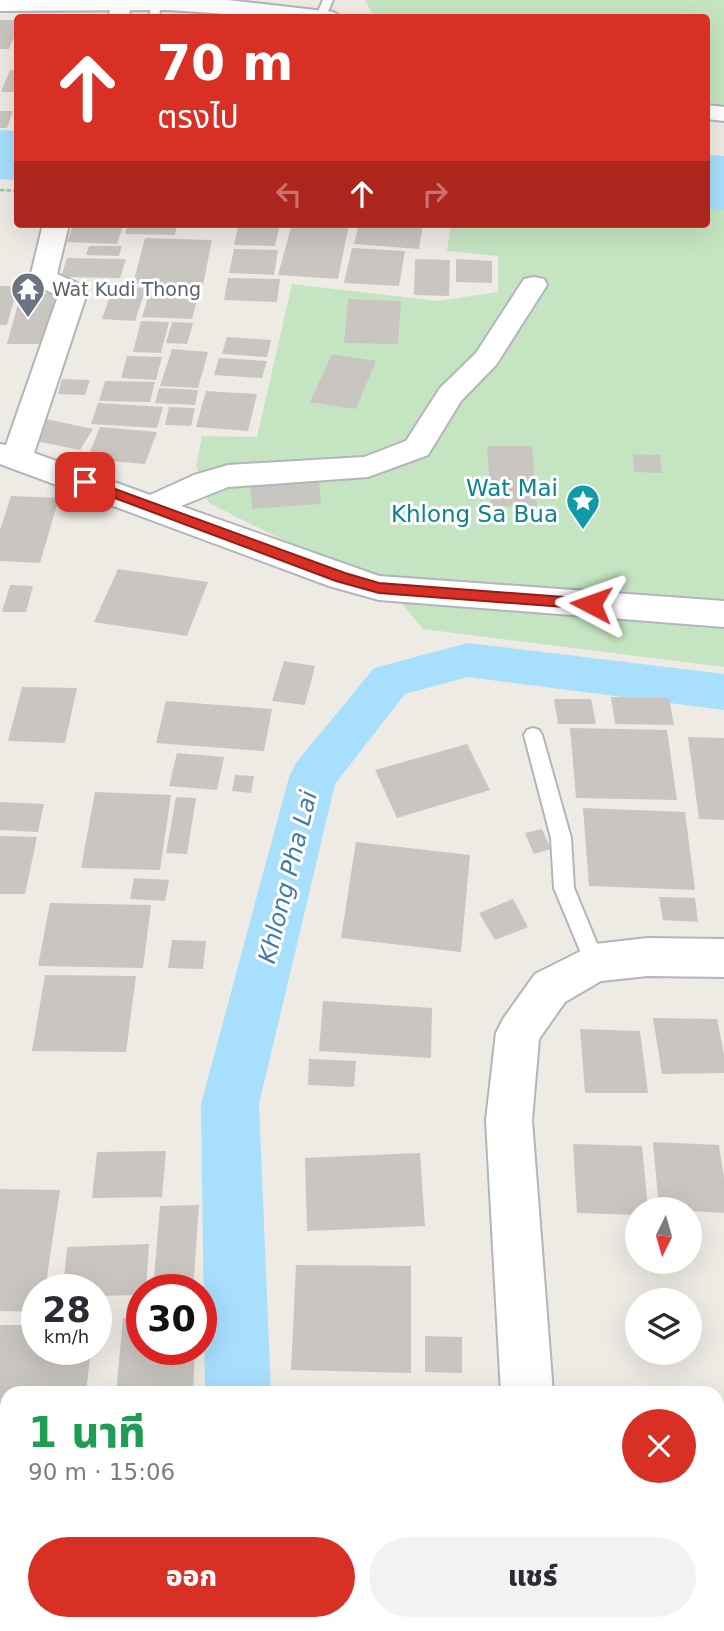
<!DOCTYPE html>
<html lang="th">
<meta charset="utf-8">
<style>
body{margin:0;font-family:"DejaVu Sans","Noto Sans Thai",sans-serif;background:#f2f2f3;color:#2b2b33;height:100vh;display:flex;flex-direction:column;font-size:26px;white-space:nowrap}
*{box-sizing:border-box;margin:0}
p{font-size:23px;color:#7c7c81}
.icon{flex:none;width:38px;height:38px;fill:none;stroke:currentColor;stroke-width:2;stroke-linecap:round;stroke-linejoin:round}
.map{position:relative;flex:1;overflow:hidden}
.panel{position:absolute;left:0px;top:1386px;width:724px;height:245px;display:flex;flex-direction:column;background:#fff;border-radius:21px 21px 0 0;box-shadow:0 7px 28px #0002}
.panel>*{flex:none}
.hud{position:absolute;left:14px;top:14px;width:696px;height:214px;border-radius:7px;box-shadow:0 7px 28px #0002;background:#d93025;color:#fff;overflow:hidden}
.needle{width:46px;rotate:185deg}
.controls{position:absolute;left:625px;top:1197px;display:grid;gap:14px}
.controls a{display:grid;place-items:center;width:77px;height:77px;border-radius:50%;background:#fff;box-shadow:0 7px 28px #0002;font-size:35px}
.speed{position:absolute;left:21px;top:1274px;display:flex;gap:14px;font-size:35px;font-weight:700;text-align:center}
.speed>*{display:grid;place-content:center;width:91px;height:91px;border-radius:50%;background:#fff;box-shadow:0 7px 28px #0002;line-height:1}
.speed small{font-size:18px;font-weight:400}
.speed .limit{border:10px solid #d22;background:#fff;color:#111}
.pin{position:absolute;display:grid;place-items:center;width:60px;height:60px;color:#fff;margin:-30px;border-radius:14px;box-shadow:0 4px 10px #0006}
.me{position:absolute;width:77px;margin:-38px;rotate:274deg;stroke-linejoin:round;filter:drop-shadow(0 0 5px #0008)}
.turn{display:flex;align-items:center;gap:24px;height:147px;padding:0 28px;font-size:32px}
.turn .icon{width:91px;height:91px;stroke-width:2.5}
.turn b{display:block;font-size:49px;line-height:60px}
.lanes{display:flex;align-items:center;height:66px;padding:0 28px;background:#0003;justify-content:center;gap:35px;direction:ltr}
.lanes .off{opacity:.35}
.round{display:grid;place-items:center;flex:none;width:74px;height:74px;border-radius:37px;background:#f2f2f3}
.headline{display:flex;align-items:center;justify-content:space-between;height:119px;padding:0 28px}
h1{font-size:42px;font-weight:800;line-height:52px;color:#1e9e55}
.action{display:flex;gap:14px;margin-top:auto;padding:14px 28px}
.action a{flex:1;height:80px;border-radius:42px;background:#d93025;color:#fff;font-size:28px;font-weight:800;line-height:80px;text-align:center}
.action a+a{background:#f2f2f3;color:#2b2b33}
.map>svg:first-child{display:block}
.green{fill:#c5e5c2}
.water{fill:#a7dffc}
.lines{fill:none;stroke-linecap:round;stroke-linejoin:round}
.canal{fill:#a7dffc;fill-rule:evenodd}
.building{fill:#c9c6c1}
.service-casing{stroke:#b2b5b9;stroke-width:4}
.minor-casing{stroke:#b2b5b9;stroke-width:4}
.tertiary-casing{stroke:#b2b5b9;stroke-width:4}
.secondary-casing{stroke:#b1b5b9;stroke-width:4}
.path{stroke:#9cc6a4;stroke-width:2.5;stroke-dasharray:4.5 2;stroke-linecap:butt}
.service{fill:#fff;fill-rule:evenodd}
.minor{fill:#fff;fill-rule:evenodd}
.tertiary{fill:#fff;fill-rule:evenodd}
.secondary{fill:#fff;fill-rule:evenodd}
.route{fill:#d93025;stroke:#8d1f18;stroke-width:2}
.labels{text-anchor:middle;dominant-baseline:central;stroke-width:6;stroke-linejoin:round;paint-order:stroke}
.far-worship-label{font-size:19px;fill:#5b616d;stroke:#fff;text-anchor:start}
.culture-label{font-size:23px;fill:#0d838f;stroke:#fff;text-anchor:end}
.water-label{font-size:24px;font-style:italic;fill:#417ba5;stroke:#fff}
</style>
<div class="map">
<svg width="724" height="1631" viewBox="0 0 724 1631">
<rect width="100%" height="100%" fill="#eeebe5"/>
<path class="green" d="M365,0H724V108L707,106V18L374,17Z
M707,209L724,210V667L423,629L396,597L209,503L196,466L202,436L257,437L292,284L438,301L498,292V256L447,251L451,224H707Z"/>
<path class="water" d="M0,130L17,131V180L0,179Z
M707,155L724,156V210L707,209Z"/>
<g class="lines">
<path class="canal" d="M468,643L724,674V710L468,677L405,694L335,784L259,1104L271,1393H205L201,1104L289,777L296,763L374,668Z
M191,1624H263L262,1631H190Z"/>
</g>
<path class="building" d="M0,20H18V28L9,49H0Z
M10,70H18V92H1Z
M0,111H13L7,128H0Z
M128,224H177L175,235L125,234Z
M186,224H230L229,228L186,227Z
M239,224H280L275,246L234,245Z
M292,224H349L338,279L278,275Z
M359,224H423L419,249L354,244Z
M73,225L123,226L117,244L67,242Z
M145,238L212,240L203,285L133,284Z
M89,246H122L119,256L86,255Z
M352,248L405,251L399,286L344,283Z
M234,249L278,250L274,275L229,273Z
M67,258L126,259L120,278L61,277Z
M415,259L450,260L449,296L414,295Z
M456,259L492,261V283L456,282Z
M228,278L280,279L277,302L224,300Z
M0,286H18L7,325H0Z
M113,286L146,288L135,321L102,319Z
M150,291L199,293L192,319L142,317Z
M21,293H60L47,344H7Z
M348,299L401,301L398,344L344,343Z
M141,321L169,322L161,353L133,352Z
M172,322L193,323L187,344L166,343Z
M227,337L271,340L267,357L222,354Z
M172,349L208,352L198,388L160,386Z
M332,354L376,361L356,409L310,402Z
M127,356L162,357L156,380L121,378Z
M219,358L267,361L262,378L214,375Z
M62,379L90,380L85,395L58,394Z
M105,381L155,382L150,402L99,401Z
M159,388L198,390L195,405L155,403Z
M206,391L257,394L248,431L196,427Z
M98,403L163,407L157,428L91,424Z
M169,407L195,408L191,426L165,425Z
M46,419L93,429L80,450L31,440Z
M100,427L157,432L145,464L87,459Z
M487,446H532L537,507L491,506Z
M633,454L660,455L662,473L634,472Z
M319,481L321,504L252,509L250,485Z
M11,496L59,498L40,563L0,561V530Z
M118,569L208,582L187,636L94,622Z
M10,585L33,586L26,612H2Z
M284,661L315,666L305,705L272,701Z
M22,687L77,688L65,743L8,741Z
M611,697L669,698L674,725L615,724Z
M554,699H591L596,724H558Z
M166,701L272,709L264,751L156,743Z
M570,728L667,730L677,800L576,798Z
M688,737L724,738V820L699,819Z
M467,744L490,790L397,818L375,770Z
M177,753L224,757L217,790L169,786Z
M235,775L254,776L251,793L232,791Z
M95,792L171,795L160,870L81,868Z
M176,797L196,798L187,854L166,853Z
M0,802L44,804L38,832L0,830Z
M583,808L685,812L695,890L589,886Z
M542,829L551,849L534,854L525,833Z
M0,836L37,837L25,894H0Z
M356,842L470,855L461,952L341,938Z
M134,878L169,880L165,901L130,899Z
M659,897L695,898L698,922L663,920Z
M513,899L528,927L495,940L479,913Z
M50,903L151,905L143,968L38,966Z
M172,940L206,941L203,969L168,968Z
M45,975L136,976L126,1052L32,1051Z
M323,1001L432,1008L431,1058L319,1051Z
M653,1018L717,1019L724,1054V1073L662,1074Z
M580,1029L640,1031L648,1093H585Z
M309,1059L356,1061L354,1087L308,1085Z
M653,1142L719,1145L724,1178V1213L659,1209Z
M573,1144L642,1146L648,1209H637V1215L577,1213Z
M166,1151L162,1197L92,1198L97,1152Z
M420,1153L425,1226L307,1231L305,1158Z
M0,1189L60,1190L45,1290H37V1312L0,1311Z
M199,1205L193,1290H153L160,1206Z
M149,1244L146,1290H142V1295L96,1296V1290H63L67,1247Z
M296,1265L411,1266V1373L291,1370Z
M123,1318H142V1349H195L193,1393H116Z
M0,1325H37V1349H91L86,1393H7V1406H0Z
M425,1336L462,1337V1373L425,1372Z
M0,1426H7V1502H0Z
M6,1591L7,1624H83L82,1631H0Z
M94,1624H178L177,1631H93Z
M320,1624H482L483,1631H320Z"/>
<g class="lines">
<g class="service-casing">
<path id="service" d="M152,0L161,2L159,18H149Z
M323,0H333L327,14L322,17L317,14Z
M533,728L539,730L542,735L571,838L574,888L605,963L602,970L595,972L588,970L554,888L551,838L524,735L527,730Z
M718,1548H724V1576H718Z"/>
</g>
<g class="minor-casing">
<path id="minor" d="M113,0H131L129,18H108Z
M43,224H69L57,274L77,283L86,296L34,453L150,495L194,475L228,465L364,457L406,441L440,388L476,353L524,279L534,277L544,279L547,285L496,365L461,401L428,455L368,477L228,487L181,506L379,576L724,601V627L379,600L329,586L0,464V444L6,445L58,296L34,284L30,278Z"/>
</g>
<g class="tertiary-casing">
<path id="tertiary" d="M648,938L724,939V977L648,976L601,981L565,1002L539,1039L532,1120L553,1393H501L486,1120L496,1033L503,1019L535,974L595,944Z
M515,1624H571L572,1631H516Z"/>
</g>
<g class="secondary-casing">
<path id="secondary" d="M0,0H227L333,12L343,18H285L168,10L0,11Z
M707,105L724,107V121L707,119Z"/>
</g>
<path class="path" d="M0,190L18,191"/>
<use href="#service" class="service"/>
<use href="#minor" class="minor"/>
<use href="#tertiary" class="tertiary"/>
<use href="#secondary" class="secondary"/>
</g>
<path class="route" d="M85,478L345,573L379,583L591,599L598,604L591,609L379,593L336,581L80,485V479Z"/>
<defs>
<g id="temple-pin" transform="scale(1.75)"><path d="M0 17L-7.5 6A9.5 9.5 0 1 1 7.5 6Z" fill="#6b7280" stroke="#fff"/><path d="M0-6L5-2H3V0L6.5 2.5H4V6H1.5V3h-3V6H-4V2.5H-6.5L-3 0V-2H-5Z" fill="#fff"/></g>
<g id="sight-pin" transform="scale(1.75)"><path d="M0 17L-7.5 6A9.5 9.5 0 1 1 7.5 6Z" fill="#0f9aa8" stroke="#fff"/><path d="M0-6L1.8-2.2L6-1.7L2.9 1.2L3.7 5.4L0 3.3L-3.7 5.4L-2.9 1.2L-6-1.7L-1.8-2.2Z" fill="#fff"/></g>
</defs>
<g fill-rule="evenodd">
<use href="#temple-pin" x="28" y="289"/>
<use href="#sight-pin" x="583" y="501"/>
</g>
<g class="labels">
<g class="far-worship-label">
<text x="52" y="289">Wat Kudi Thong</text>
</g>
<g class="culture-label">
<text x="558" y="488">Wat Mai<tspan x="558" dy="26">Khlong Sa Bua</tspan></text>
</g>
<g class="water-label">
<text transform="translate(288 877) rotate(-76)">Khlong Pha Lai</text>
</g>
</g>
</svg>
<div class="controls">
<a><svg class="needle" viewBox="-14 -14 28 28"><path d="M0-13l5 13h-10z" fill="#e53935"/><path d="M0 13l5-13h-10z" fill="#7c7c81"/></svg></a>
<a><svg class="icon" aria-label="layers" viewBox="0 0 24 24"><path d="M12 4l9 5-9 5-9-5zM3 14l9 5 9-5"/></svg></a>
</div>
<div class="speed"><div>28<small>km/h</small></div><div class="limit">30</div></div>
<div class="pin" style="left:85px;top:482px;background:#d93025"><svg class="icon" aria-label="arrive" viewBox="0 0 24 24"><path d="M6 21V4h12l-3 4 3 4H6"/></svg></div>
<svg class="me" style="left:591px;top:604px" viewBox="-20 -20 40 40"><path d="M0-17L14 15 0 8-14 15z" fill="#d93025" stroke="#fff" stroke-width="4"/></svg>
<div class="hud">
<div class="turn"><svg class="icon" aria-label="ahead" viewBox="0 0 24 24"><path d="M12 20V5M6 11l6-6 6 6"/></svg><div><b>70 m</b>ตรงไป</div></div>
<div class="lanes"><svg class="icon off" aria-label="left" viewBox="0 0 24 24"><path d="M17 20v-9H6M10 6l-5 5 5 5"/></svg><svg class="icon" aria-label="ahead" viewBox="0 0 24 24"><path d="M12 20V5M6 11l6-6 6 6"/></svg><svg class="icon off" aria-label="right" viewBox="0 0 24 24"><path d="M7 20v-9h11M14 6l5 5-5 5"/></svg></div>
</div>
<section class="panel">
<div class="headline"><div><h1>1 นาที</h1><p>90 m · 15:06</p></div><a class="round" style="background:#d93025;color:#fff"><svg class="icon" aria-label="close" viewBox="0 0 24 24"><path d="M6 6l12 12M18 6L6 18"/></svg></a></div>
<div class="action"><a>ออก</a><a>แชร์</a></div>
</section>
</div>
